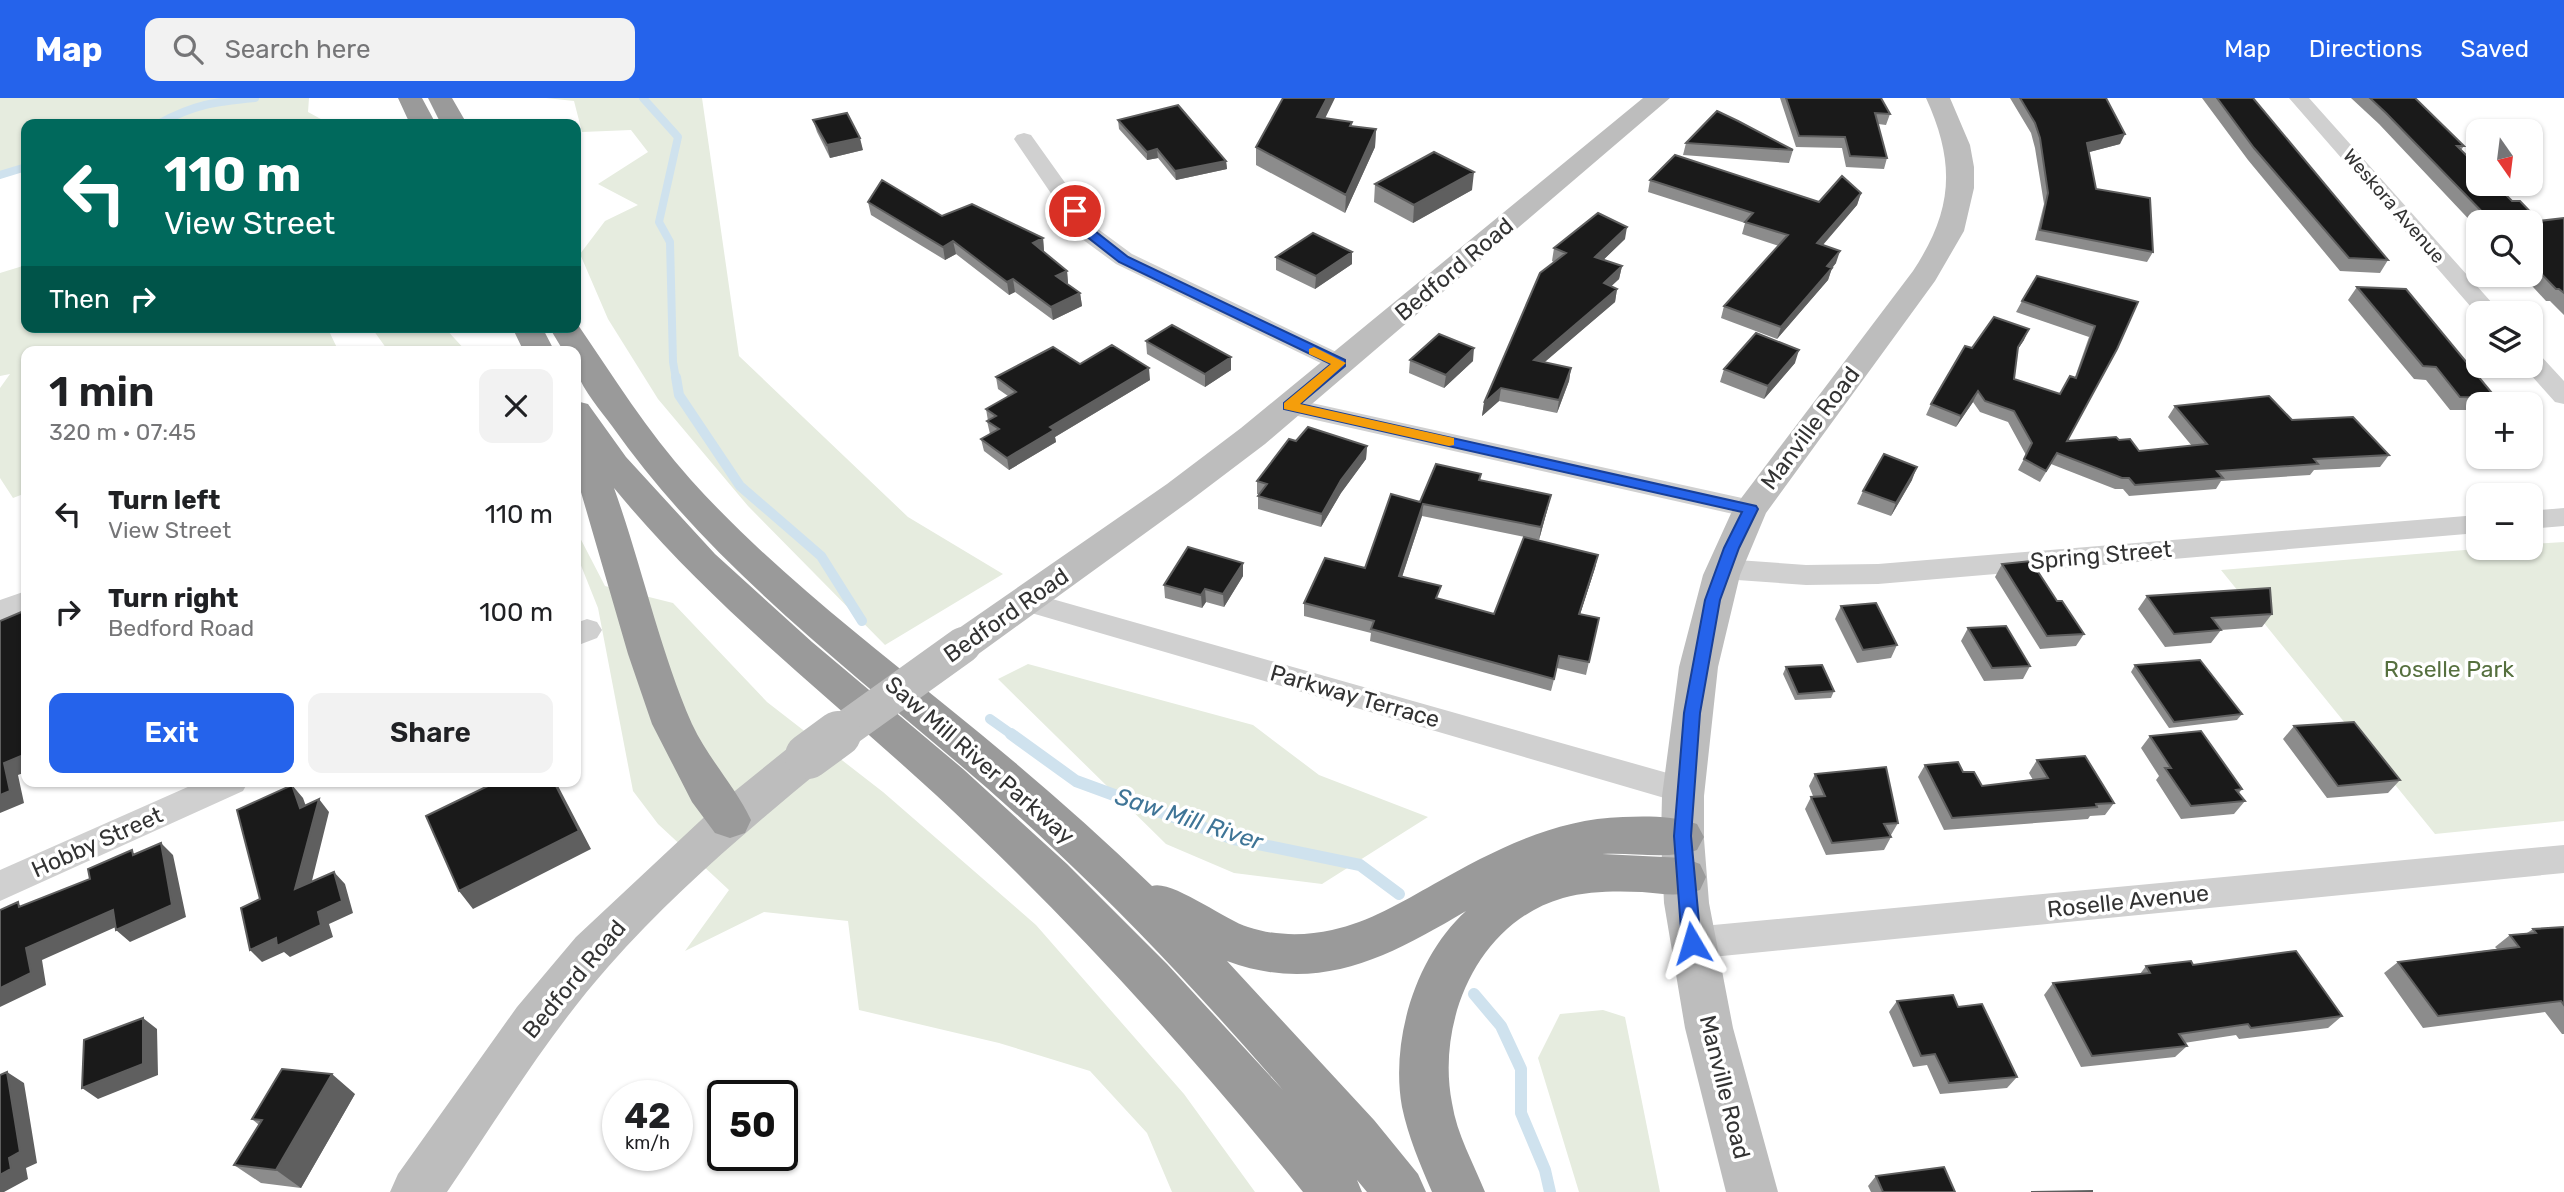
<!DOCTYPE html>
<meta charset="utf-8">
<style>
body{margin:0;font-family:Rubik,sans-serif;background:#f2f2f2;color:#202124;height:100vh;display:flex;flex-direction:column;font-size:26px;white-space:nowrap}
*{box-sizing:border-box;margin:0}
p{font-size:23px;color:#757577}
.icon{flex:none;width:38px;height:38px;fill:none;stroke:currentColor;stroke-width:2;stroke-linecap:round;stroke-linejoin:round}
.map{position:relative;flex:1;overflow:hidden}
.side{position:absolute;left:21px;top:248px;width:560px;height:441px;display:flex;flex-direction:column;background:#fff;border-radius:14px;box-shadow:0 2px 5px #0004}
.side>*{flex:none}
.hud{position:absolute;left:21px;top:21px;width:560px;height:214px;border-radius:14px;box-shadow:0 2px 5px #0004;background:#00695c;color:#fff;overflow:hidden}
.needle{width:46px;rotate:166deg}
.buttons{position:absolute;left:2466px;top:21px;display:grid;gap:14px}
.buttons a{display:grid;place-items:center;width:77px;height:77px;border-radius:14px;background:#fff;box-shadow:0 2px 5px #0004;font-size:35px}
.speed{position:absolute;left:602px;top:982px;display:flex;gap:14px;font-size:35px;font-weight:700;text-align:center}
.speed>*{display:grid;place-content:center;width:91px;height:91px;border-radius:50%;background:#fff;box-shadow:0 2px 5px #0004;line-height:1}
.speed small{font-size:18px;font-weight:400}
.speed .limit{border:4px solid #111;border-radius:10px;background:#fff;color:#111}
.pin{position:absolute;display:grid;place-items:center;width:60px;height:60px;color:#fff;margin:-30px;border:4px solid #fff;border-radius:50%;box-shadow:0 2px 7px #0007}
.me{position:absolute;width:77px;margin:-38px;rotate:353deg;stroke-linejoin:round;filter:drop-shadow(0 0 5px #0008)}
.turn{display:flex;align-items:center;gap:24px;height:147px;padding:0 28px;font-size:32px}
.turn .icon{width:91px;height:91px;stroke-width:2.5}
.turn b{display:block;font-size:49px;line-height:60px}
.then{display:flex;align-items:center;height:66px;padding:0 28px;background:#0003;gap:14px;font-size:26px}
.round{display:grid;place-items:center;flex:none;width:74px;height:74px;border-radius:14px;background:#f2f2f2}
.summary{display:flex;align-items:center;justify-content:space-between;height:119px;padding:0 28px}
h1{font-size:42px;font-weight:600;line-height:52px}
.cta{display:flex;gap:14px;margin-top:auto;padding:14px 28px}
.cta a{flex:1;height:80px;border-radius:14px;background:#2563eb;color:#fff;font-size:28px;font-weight:600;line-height:80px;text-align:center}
.cta a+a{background:#f2f2f2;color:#202124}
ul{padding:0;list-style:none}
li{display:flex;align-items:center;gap:21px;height:98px;padding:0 28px}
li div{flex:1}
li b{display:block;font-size:26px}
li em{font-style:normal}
header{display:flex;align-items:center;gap:42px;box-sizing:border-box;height:98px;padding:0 35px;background:#2563eb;color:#fff}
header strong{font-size:33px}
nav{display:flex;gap:38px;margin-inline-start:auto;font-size:24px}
.search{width:490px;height:63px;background:#f2f2f2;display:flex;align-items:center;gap:18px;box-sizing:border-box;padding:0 24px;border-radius:14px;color:#757577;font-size:26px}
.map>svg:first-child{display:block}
.green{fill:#e6ecdf}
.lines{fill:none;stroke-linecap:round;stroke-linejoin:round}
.stream-far2{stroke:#cfe2ee;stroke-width:8}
.stream-far1{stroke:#cfe2ee;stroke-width:10}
.stream{stroke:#cfe2ee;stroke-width:12}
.street{fill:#d0d0d0;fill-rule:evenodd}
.secondary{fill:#bdbdbd;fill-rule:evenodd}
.highway{fill:#9a9a9a;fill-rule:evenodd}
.secondary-bridge-far1{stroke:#bdbdbd;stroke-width:36}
.secondary-bridge{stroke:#bdbdbd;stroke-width:46}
.wall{fill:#8c8c8c}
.shaded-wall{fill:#5f5f5f}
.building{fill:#1a1a1a;stroke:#5f5f5f;stroke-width:2}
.route{fill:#2563eb;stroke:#184099;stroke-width:2}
.slow{fill:#f59e0b}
.labels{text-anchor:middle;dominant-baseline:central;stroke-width:7;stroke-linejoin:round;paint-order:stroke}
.far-street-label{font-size:19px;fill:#333;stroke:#fff}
.street-label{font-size:23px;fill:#333;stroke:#fff}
.park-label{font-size:23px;fill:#56703f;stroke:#fff}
.water-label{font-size:24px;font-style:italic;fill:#3f7597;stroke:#fff}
</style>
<header>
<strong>Map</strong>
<div class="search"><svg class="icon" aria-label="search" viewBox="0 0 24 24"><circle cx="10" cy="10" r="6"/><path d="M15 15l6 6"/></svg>Search here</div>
<nav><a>Map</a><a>Directions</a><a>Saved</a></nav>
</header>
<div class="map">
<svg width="2564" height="1094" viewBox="0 0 2564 1094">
<rect width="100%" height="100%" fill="#fff"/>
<path class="green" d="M0,0H309L308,14L330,26H26V69L0,76Z
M546,0H702L739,258L908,419L1003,476L885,547L748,408L658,301L608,221L580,156L605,123L638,107L598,86L648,54L631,32L582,34L574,3Z
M26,167V229H327L339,254H26V395L13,400L0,380V290L10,276L0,278V175Z
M371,229H444L467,254H389Z
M576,432L605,488L673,505L767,604L883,694L1036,827L1184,996L1255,1094H1172L1147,1035L1090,973L999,945L859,912L848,823L764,814L685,853L729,792L658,726L633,693L598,510L576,455Z
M2564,444V723L2435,736L2221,472L2489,450H2530L2531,446Z
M1028,566L1253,627L1319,677L1428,719L1322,786L1234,775L1166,746L998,581Z
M1603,912L1625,919L1660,1094H1579L1538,960L1560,916Z"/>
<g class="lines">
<path class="stream-far2" d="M643,0L678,39L659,124L670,144L673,264L676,281
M158,26C195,6 214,4 255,0
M0,77L26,69"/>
<path class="stream-far1" d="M676,279L679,297L740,388L821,458L862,523
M990,621L1014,638"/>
<path class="stream" d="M1011,636L1076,683L1234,741L1360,767L1399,796
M1474,896L1501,928L1521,971V1015L1545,1072L1550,1094"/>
<path class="street" d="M2289,0H2309L2501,215L2478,217Z
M1024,35L1031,37L1098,131L1132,156L1349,260L1352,265L1349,270L1340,272L1331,270L1116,166L1082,141L1014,41L1017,37Z
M2530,254L2539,256L2564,283V306L2555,304L2523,268H2530Z
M1289,300L1751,402L1761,404L1765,411L1761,418L1751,420L1280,314L1276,308L1280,302Z
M2564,410V428L2530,431V413Z
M2478,417V435L1878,486L1806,487L1723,481L1713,478L1709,471L1713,464L1723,461L1806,467L1878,466Z
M26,493V514L0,524V502Z
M1024,493L1685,680L1697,684L1701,693L1697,702L1685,706L1014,510L1010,503L1014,496Z
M587,521L597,524L602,532L597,540L576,548V525Z
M199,684H248L243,693L0,803V772Z
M2564,747V775L1692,861L1679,856L1674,845L1679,834L1692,829Z"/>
<path class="secondary" d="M1643,0H1670L1265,346L1191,402L977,557L963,561L949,557L944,547L949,537L1167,386L1241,330Z
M1926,0H1950L1970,47L1974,69V90L1964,133L1935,183L1766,415L1740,477L1718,569L1704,698V741L1709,805L1733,930L1778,1094H1726L1685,930L1664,805L1661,741L1662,698L1679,569L1703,477L1733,411L1913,173C1953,112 1956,66 1926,0Z
M808,642L823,646L829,658L823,670C748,732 672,796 608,869C547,938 499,1018 447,1094H390L398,1076L517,909L576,839L715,709L793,646Z"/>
<path class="highway" d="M398,0H422L436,26H410Z
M428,0H452L467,26H441Z
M576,224C613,278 647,333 691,382C767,466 857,536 945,607C1016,664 1086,724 1152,788C1171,781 1225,822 1248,829C1274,838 1306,838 1332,832C1369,824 1402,804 1434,786C1494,752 1554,721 1623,719C1648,718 1674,718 1697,726L1704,739L1697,752C1668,762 1633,754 1602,756L1684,760L1700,766L1706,779L1700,792C1680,799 1663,796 1642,794C1616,793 1588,793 1563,800C1478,824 1436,923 1452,1005C1457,1037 1473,1064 1485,1094H1432C1420,1066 1408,1038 1402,1009C1390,942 1416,858 1466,813C1388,859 1319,897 1227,863L1374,1022L1418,1076L1426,1094H1367L1357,1082L1362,1094H1303C1190,953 1068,820 936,697C826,596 709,506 614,390C642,468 659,550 692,626C709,662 735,688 751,722L745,735L730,740L715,735L692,704L652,626L628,556L576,377V303L588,306L626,359L715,456L812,544L963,671L1067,766L1167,866L1283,992C1210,908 1135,827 1054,751C906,610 730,496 612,328C600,312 584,293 577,275C574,269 576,260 576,254H564L549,229H576Z
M512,229H542L555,254H524Z"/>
<path class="secondary-bridge-far1" d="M836,638L963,547"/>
<path class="secondary-bridge" d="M808,658L838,636"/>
</g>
<path class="wall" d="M1780,0H1881L1890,16L1886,27L1878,26L1887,60L1884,71L1846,69L1842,50L1796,49Z
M2010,0H2106L2120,46L2089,54L2096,91L2153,154L2147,164L2035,142L2044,106L2035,50L2031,35Z
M2202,0H2253L2388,162L2380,175L2340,173L2248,62Z
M2351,0H2415L2464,48L2461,52L2512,103L2539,123L2564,120V217L2550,203H2546L2522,177H2530V124H2478V131L2379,26Z
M1325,20L1352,28L1376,31L1375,49L1345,115L1256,67V49Z
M813,22L863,52L830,60L817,34Z
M1118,22L1226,63L1227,71L1176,82L1158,60L1147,62L1119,31Z
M1686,45L1793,52L1789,65L1683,57Z
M1650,82L1819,104L1861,95L1857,107L1823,147L1836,165L1832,170L1828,182L1777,241L1721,220L1724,208L1779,148L1742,136L1745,125L1648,94Z
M1375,86L1472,92L1413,125L1374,104Z
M868,104L942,118L1043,140L1044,153H1043L1067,173L1068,185L1067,186L1080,195L1082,208L1053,222L1015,194L1009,197L956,156L945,162L871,117Z
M1625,141L1603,162L1622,168L1619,181L1611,188L1617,191L1615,204L1544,264L1571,270L1569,283L1557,315L1499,303L1482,318L1484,305L1554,164L1552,163L1554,150Z
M1276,159L1352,166L1315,191L1276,172Z
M2357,189L2496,300L2491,306H2478V312H2450L2426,282L2414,281L2348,202Z
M2022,203L2138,204L2067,343L2119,342L2139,353L2192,348L2168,319L2175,308L2292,322L2389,357L2380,369L2314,372L2310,377L2221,383L2216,391L2129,398L2123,391H2115L2051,366L2040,384L2018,372L2026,357L2008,324L1980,314L1973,304L1956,329L1926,317L1931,306L1972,250L2024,242L2017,252L2014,281L2060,296L2075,279L2089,239L2016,214Z
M1146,243L1231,259V272L1205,289L1147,256Z
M1410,262L1473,263L1444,290L1409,275Z
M1795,265L1764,301L1720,284L1724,271Z
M1080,266L1150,282L1055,339L1056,344L1009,372L984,353L981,341L990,336L987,323H988L986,311L1008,298L998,291L996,279Z
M1296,343L1367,348L1366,361L1341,395L1321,429L1258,411V398L1259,396H1257V383Z
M1481,376L1480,382L1548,409L1539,442L1422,418L1402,479L1439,501L1494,516L1598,457L1595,470L1580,516L1599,520L1586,577L1557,570L1551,593L1370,543L1371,535L1304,518V505L1365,470L1420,404Z
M1912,382L1891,418L1857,406L1863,393Z
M1243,465V478L1224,509L1206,504L1202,510L1165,500L1164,487Z
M2002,466L2057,503L2084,536L2076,548L2040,551L1995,479Z
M2147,498L2272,516L2262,529L2221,532L2211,545L2165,549L2138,511Z
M1841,508L1897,547L1891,560L1857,565L1835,521Z
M1968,530L2030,568L2023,581L1984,583L1961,543Z
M2135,567L2242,616L2237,622L2169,630L2131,574Z
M1786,569L1834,593L1831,600L1795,602L1783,576Z
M2294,628L2400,682L2388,695L2327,700L2283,641Z
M2150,638L2242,691L2239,695L2245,703L2234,716L2181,721L2156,682L2159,678L2141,650Z
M2037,662L2114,705L2105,717L2090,718L2088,721L1944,732L1918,679L1925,667L1963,674L1982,688L2033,682L2029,675Z
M1815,676L1898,725L1891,737H1889L1891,739L1884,752L1826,757L1805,711L1811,699L1813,698L1809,688Z
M2564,829V936H2562L2545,914L2423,930L2384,875L2398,864L2497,851L2495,849L2510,837L2527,835L2533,831Z
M2193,867L2342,918L2328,930L2239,941L2236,937L2184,945L2187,948L2175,959L2081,969L2044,897L2053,885L2140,876L2146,868Z
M1897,903L1958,909L2017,979L2007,990L1940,996L1927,967L1913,969L1889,914Z
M355,996L301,1090L261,1085L234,1067L259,1027L252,1021Z
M1876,1078L1955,1094H1871L1868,1088Z"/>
<path class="shaded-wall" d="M1327,0H1335L1317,37V19Z
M1376,31L1375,49L1345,115L1346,97Z
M2125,36L2120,46L2082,56L2087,45Z
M860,40L863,52L830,60L827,47Z
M1157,51L1158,60L1147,62V54Z
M1226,63L1227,71L1176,82L1175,73Z
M1474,74L1472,92L1413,125L1414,107Z
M1861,95L1857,107L1814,157L1817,145Z
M1627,129L1625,141L1593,172L1595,159Z
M1043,140L1044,153L1035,158L1033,145Z
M953,143L956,156L945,162L943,149Z
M1840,153L1836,165L1832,170L1828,182L1777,241L1781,229Z
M1352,154V166L1315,191L1316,178Z
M1622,168L1619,181L1601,198L1604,185Z
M1067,173L1068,185L1057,191L1056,178Z
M1013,181L1015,194L1009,197L1007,184Z
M1617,191L1615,204L1532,275L1534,262Z
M1080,195L1082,208L1053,222L1051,209Z
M2029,231L2024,242L2012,260L2018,249Z
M1474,250L1473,263L1444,290L1446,277Z
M1799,252L1795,265L1764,301L1768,288Z
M1231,259V272L1205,289V276Z
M1149,270L1150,282L1055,339L1056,344L1009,372L1007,360L1050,329Z
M1571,270L1569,283L1557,315L1559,302Z
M1501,290L1499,303L1482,318L1484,305Z
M1978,293L1973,304L1956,329L1961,318Z
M1367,348L1366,361L1341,395L1321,429L1322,416L1341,382Z
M1917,369L1912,382L1891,418L1896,405Z
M1551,397L1548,409L1539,442L1541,429Z
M1423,406L1422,418L1398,491L1399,478Z
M1598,457L1595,470L1576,529L1579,516Z
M1243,465V478L1224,509L1223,496Z
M1205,491L1206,504L1202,510L1201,497Z
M26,656V674L18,677L24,705L0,715V697L4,665Z
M554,684H556L591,751L473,811L459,793Z
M292,687L303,700L311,722L300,710Z
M319,701L329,714L307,803L295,791Z
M161,745L173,757L186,819L130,844L116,832Z
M334,774L345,786L353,815L329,826L333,839L290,859L284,854L262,864L250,852L276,840L318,814Z
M113,812L127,824L42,862L46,887L0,909V890L26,850Z
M143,920L157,931L158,977L98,1001L82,990Z
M7,974L24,985L37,1065L26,1070L28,1081L4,1094H0V1077L9,1060Z
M332,976L355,996L301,1090L276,1072Z"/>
<path class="building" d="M1283,0H1327L1317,19L1352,24L1350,28L1376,31L1346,97L1256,49Z
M1786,0H1881L1890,16L1875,15L1887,60L1850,58L1845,39L1799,38Z
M2020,0H2106L2125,36L2087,45L2096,91L2150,100L2153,154L2040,132L2048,95L2040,40L2035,25Z
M2217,0H2253L2388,162L2349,160L2254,50Z
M2370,0H2415L2464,48H2457L2478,69V86H2495L2512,103H2520L2539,123L2564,120V195L2559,191H2556L2530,164V124H2492L2386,15Z
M1178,7L1226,63L1175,73L1157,51L1147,54L1118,22Z
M1717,13L1738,23L1793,52L1686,45Z
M847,15L860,40L827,47L813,22Z
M1434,54L1474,74L1414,107L1375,86Z
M1675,57L1819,104L1842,78L1861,95L1817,145L1840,153L1827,168L1832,170L1781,229L1724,208L1788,137L1745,124L1753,115L1650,82Z
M882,82L942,118L972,106L1043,140L1033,145L1067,173L1056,178L1080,195L1051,209L1013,181L1007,184L953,143L943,149L868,104Z
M1598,115L1627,129L1595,159L1622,168L1604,185L1617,191L1534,262L1571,270L1559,302L1501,290L1484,305L1540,175L1566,155L1554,150Z
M1313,135L1352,154L1316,178L1276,159Z
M2037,178L2138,204L2117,251L2067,343L2116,339L2119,342L2130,341L2139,353L2207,346L2175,308L2269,298L2292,322L2353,319L2389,357L2314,361L2318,366L2217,373L2223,380L2135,387L2129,380H2122L2057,355L2046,373L2024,361L2032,345L2014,313L1985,303L1978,293L1961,318L1931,306L1965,248L1972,250L1994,219L2029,231L2018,249L2014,281L2060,296L2070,278L2076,280L2095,228L2022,203Z
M2357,189L2406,191L2496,300L2460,299L2436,269L2423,268Z
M1172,227L1231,259L1205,276L1146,243Z
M1756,235L1799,252L1768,288L1724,271Z
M1439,236L1474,250L1446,277L1410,262Z
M1112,247L1149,270L1050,329L1054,332L1007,360L981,341L999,331L987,323L996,318L986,311L1016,294L996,279L1053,249L1080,266Z
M1308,329L1367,348L1341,382L1322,416L1258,398L1267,386L1257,383L1289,341L1296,343Z
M1884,356L1917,369L1896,405L1863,393Z
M1436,366L1481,376L1479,382L1551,397L1541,429L1423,406L1399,478L1441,488L1436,500L1494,516L1524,439L1598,457L1579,516L1599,520L1589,564L1559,558L1554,581L1371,531L1374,523L1304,505L1325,460L1365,470L1391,396L1420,404Z
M1188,449L1243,465L1223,496L1205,491L1201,497L1164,487Z
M2031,463L2057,503H2062L2084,536L2047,538L2002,466Z
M2270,490L2272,516L2212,520L2221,532L2174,536L2147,498Z
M1876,505L1897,547L1863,552L1841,508Z
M26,512V656L4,665L10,693L0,697V523Z
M2006,528L2030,568L1992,570L1968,530Z
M2200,562L2242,616L2174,624L2135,567Z
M1822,567L1834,593L1798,596L1786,569Z
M2354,624L2400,682L2338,688L2294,628Z
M2201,633L2242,691L2236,692L2245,703L2191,708L2165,670H2171L2150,638Z
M2085,658L2114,705L2096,706L2097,709L1952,720L1925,667L1958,664L1963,674H1974L1982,688L2048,680L2037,662Z
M1886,669L1898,725L1884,726L1891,739L1832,745L1811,699L1825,698L1815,676Z
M496,684H554L579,733L459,793L426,718Z
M292,687L300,710L319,701L295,791L334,774L342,803L318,814L321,827L277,848L276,840L250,852L241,810L260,801L237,712Z
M161,745L172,807L116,832L113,812L26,850L31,875L0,890V812L18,804L19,809L90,781L88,771L132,752L133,757Z
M2564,829V907L2561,903L2438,918L2398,864L2519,849L2510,837L2536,835L2533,831Z
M2296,853L2342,918L2251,930L2248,926L2179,936L2187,948L2092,958L2053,885L2150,875L2146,868L2191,863L2193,867Z
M1953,897L1958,909L1982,906L2017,979L1949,985L1935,956L1921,958L1897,903Z
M143,920V966L82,990L84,942Z
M282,971L332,976L276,1072L234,1067L262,1022L252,1021Z
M7,974L20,1054L9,1060L11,1071L0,1077V977Z
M1944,1069L1955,1094H1883L1876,1078Z
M2092,1093V1094H2031Z"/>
<path class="route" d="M1071,111H1079L1095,133L1128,159L1345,262V268L1300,306L1756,408L1758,411L1739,450L1720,502L1700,615L1691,738L1701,845L1699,851L1692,854L1685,851L1682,845L1674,738L1684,615L1705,502L1724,450L1742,414L1284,311V305L1331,266L1119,164L1086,138L1070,113Z"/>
<path class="slow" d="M1314,249L1346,265L1300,306L1449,339L1454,340V347L1449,348L1284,311V305L1331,266L1309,256V251Z"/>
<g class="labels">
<g class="far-street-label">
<text transform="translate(2394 108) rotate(49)">Weskora Avenue</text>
</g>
<g class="street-label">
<text transform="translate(1454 171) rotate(-40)">Bedford Road</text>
<text transform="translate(1810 330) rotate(-53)">Manville Road</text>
<text transform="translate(2101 457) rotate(-5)">Spring Street</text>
<text transform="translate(1006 517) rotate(-35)">Bedford Road</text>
<text transform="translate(1355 598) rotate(16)">Parkway Terrace</text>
<text transform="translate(980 662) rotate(41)">Saw Mill River Parkway</text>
<text transform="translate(97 744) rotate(-24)">Hobby Street</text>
<text transform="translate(2128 803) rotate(-6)">Roselle Avenue</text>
<text transform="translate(574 881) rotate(-50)">Bedford Road</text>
<text transform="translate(1725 989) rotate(76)">Manville Road</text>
</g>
<g class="park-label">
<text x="2449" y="571">Roselle Park</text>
</g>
<g class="water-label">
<text transform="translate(1189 721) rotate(18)">Saw Mill River</text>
</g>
</g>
</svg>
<div class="buttons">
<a><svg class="needle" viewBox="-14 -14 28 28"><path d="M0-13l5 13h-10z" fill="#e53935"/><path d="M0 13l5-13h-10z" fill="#757577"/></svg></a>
<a><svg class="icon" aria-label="search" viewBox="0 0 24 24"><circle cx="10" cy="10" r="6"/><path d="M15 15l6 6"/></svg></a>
<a><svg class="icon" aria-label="layers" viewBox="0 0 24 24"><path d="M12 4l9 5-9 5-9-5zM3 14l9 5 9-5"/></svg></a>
<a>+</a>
<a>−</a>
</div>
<div class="speed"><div>42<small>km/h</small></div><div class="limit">50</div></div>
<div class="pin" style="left:1075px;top:113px;background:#d93025"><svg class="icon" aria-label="arrive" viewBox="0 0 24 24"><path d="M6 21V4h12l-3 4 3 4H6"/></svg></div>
<svg class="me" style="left:1692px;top:845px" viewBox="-20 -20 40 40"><path d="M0-17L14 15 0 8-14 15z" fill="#2563eb" stroke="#fff" stroke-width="4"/></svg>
<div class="hud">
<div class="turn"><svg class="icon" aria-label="left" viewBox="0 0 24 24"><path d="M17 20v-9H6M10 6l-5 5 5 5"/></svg><div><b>110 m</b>View Street</div></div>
<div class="then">Then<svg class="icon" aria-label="right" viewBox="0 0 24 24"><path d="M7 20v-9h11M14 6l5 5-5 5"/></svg></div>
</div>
<section class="side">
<div class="summary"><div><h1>1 min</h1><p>320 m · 07:45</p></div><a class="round"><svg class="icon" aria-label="close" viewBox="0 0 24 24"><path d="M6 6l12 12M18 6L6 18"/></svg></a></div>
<ul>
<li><svg class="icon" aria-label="left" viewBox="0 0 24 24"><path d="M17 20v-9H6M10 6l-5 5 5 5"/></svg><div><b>Turn left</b><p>View Street</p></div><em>110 m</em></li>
<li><svg class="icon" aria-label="right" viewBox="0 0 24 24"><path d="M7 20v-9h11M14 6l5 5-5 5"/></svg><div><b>Turn right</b><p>Bedford Road</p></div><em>100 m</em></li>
</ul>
<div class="cta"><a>Exit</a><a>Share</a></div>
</section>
</div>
